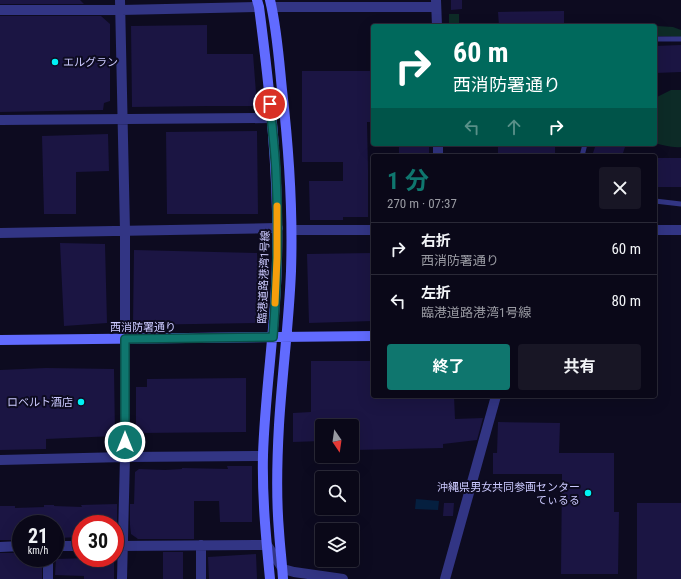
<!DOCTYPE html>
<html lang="ja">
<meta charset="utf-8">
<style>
body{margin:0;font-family:"Roboto Condensed","Noto Sans JP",sans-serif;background:#181625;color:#f1f3f6;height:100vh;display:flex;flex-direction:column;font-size:15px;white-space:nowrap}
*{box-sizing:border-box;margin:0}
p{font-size:13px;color:#999aa2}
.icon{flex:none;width:22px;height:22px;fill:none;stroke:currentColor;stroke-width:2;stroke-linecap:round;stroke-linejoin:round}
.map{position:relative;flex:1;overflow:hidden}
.panel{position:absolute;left:371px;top:154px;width:286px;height:244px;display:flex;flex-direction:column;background:#0a0818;border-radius:4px;box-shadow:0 4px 16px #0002,0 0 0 1px #2a2937}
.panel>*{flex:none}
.guide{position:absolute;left:371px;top:24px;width:286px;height:122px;border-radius:4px;box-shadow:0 4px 16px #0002,0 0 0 1px #2a2937;background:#00695c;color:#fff;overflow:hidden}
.needle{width:26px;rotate:167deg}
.controls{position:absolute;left:315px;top:419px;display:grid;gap:8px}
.controls a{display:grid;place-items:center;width:44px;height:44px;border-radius:4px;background:#0a0818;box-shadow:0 4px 16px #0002,0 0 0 1px #2a2937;font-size:20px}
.speed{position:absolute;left:12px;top:515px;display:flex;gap:8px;font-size:20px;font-weight:700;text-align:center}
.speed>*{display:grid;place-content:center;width:52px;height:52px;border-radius:50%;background:#0a0818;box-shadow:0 4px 16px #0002,0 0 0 1px #2a2937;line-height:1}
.speed small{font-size:10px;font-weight:400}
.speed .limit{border:6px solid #d22;background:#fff;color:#111}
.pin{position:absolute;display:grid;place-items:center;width:34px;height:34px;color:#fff;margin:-17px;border:2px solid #fff;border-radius:50%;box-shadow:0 1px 4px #0007}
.me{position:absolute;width:44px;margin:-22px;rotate:0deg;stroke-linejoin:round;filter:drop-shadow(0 0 3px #0008)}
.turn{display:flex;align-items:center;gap:14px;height:84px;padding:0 16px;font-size:18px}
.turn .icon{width:52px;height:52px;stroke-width:2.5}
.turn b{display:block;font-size:28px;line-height:34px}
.lanes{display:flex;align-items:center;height:38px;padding:0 16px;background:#0003;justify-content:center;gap:20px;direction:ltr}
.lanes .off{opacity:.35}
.round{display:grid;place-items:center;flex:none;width:42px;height:42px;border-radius:4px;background:#181625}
.headline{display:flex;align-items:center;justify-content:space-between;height:68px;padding:0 16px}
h1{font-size:24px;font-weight:700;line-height:30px;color:#0f766e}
.cta{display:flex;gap:8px;margin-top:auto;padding:8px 16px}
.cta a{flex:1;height:46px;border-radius:4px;background:#0f766e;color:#fff;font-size:16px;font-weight:700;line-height:46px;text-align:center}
.cta a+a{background:#181625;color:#f1f3f6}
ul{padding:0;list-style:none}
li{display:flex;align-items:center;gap:12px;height:52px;padding:0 16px;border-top:1px solid #2a2937}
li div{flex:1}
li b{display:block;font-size:15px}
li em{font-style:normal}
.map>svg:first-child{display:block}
.green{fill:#0d2b27}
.water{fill:#051f3f}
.building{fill:#1b1543}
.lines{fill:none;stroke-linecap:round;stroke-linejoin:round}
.lane{stroke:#323584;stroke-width:5}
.street{stroke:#323584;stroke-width:10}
.secondary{stroke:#616bff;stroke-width:10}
.route-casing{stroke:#0a4d48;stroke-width:10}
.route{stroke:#0f766e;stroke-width:7}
.slow{stroke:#f59e0b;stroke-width:7}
.poi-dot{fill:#00f2f5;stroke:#0d0b20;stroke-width:1.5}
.labels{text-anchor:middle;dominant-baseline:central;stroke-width:4;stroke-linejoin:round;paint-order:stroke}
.poi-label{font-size:11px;fill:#cccaff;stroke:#0d0b20;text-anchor:end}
.street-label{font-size:11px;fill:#cccaff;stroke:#0d0b20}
</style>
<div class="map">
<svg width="681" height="579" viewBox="0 0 681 579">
<rect width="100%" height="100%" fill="#0d0b20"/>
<path class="green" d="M449,14H459V26H449Z
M641,25L673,27L681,30V37L655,36V26H641Z
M671,90H681V147C672,148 663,145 655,143V98Z"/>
<path class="water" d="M416,499L439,501L438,510L415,509Z"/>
<path class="building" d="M0,0H80L84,4H0Z
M451,0H462V9L451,10Z
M564,11V26H499L498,12Z
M0,16H101L110,24V101L104,103L103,110L0,112Z
M207,25V54H253L256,93L254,106H208L132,107L131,26Z
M681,45V72L655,73V46Z
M302,71H373V122H367L368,170V217H343V220H310L309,181H343V162H302Z
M257,131L258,214H167L166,132Z
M108,134L109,171L76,172V214H44L42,136Z
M399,144H429V154L399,155Z
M498,144H555V156H498Z
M596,144H626L622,156H592Z
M655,158H681V187H655Z
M60,243L105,244L107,323L64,326Z
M134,250L257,253L260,323L133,325Z
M373,253V321L309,323L307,254Z
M311,361H373V396H454L455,419L483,418L477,440L443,444V448L354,450V441H352V426H322V441L293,442V413L311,412Z
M46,368L114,369L115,436L46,439V449L0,450V370Z
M246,378V432L136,433V387H147V379Z
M498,422L560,423L559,453H614V512H619L618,574H561L562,474H493V453H497Z
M227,466H252V522H220L219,501H194V539H138L131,534L130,525V504H134L135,472L139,469L165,470L182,469V468L228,469Z
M444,503H454L453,516H443Z
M637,503H681V579H637Z
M117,504V522H92V524H81V537L57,538L56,524H21V540H0V506H15V508L44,507V505H54V506L82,507L81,505Z
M163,552H183V579H163Z
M0,553H21V558H39L42,561V579H0Z
M256,554L257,579H209L208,557Z
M91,558H114V579H84V576L55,575L56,559Z"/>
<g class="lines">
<path class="lane" d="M655,39H681
M582,156L585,144
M655,201L681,204"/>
<path class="street" d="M120,0L125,231V457L122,579
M436,0L437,26
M272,7H436
M0,10H121L259,7
M0,120L272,118
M438,144V156
M292,230H373
M655,230H681
M0,233L278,228
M0,460L125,457L263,456
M201,545V579
M55,546H81
M115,546L267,545L283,569L294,572L343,579
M0,547L21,546
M48,579V558
M445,579L496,396"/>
<path class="secondary" d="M257,0L259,7C270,91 279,175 277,260C276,325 265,390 263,455C262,497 266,538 270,579
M270,0C277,29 279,60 282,90C289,150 293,210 291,271C289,323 282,374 279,425C277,460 276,496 279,531C280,547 282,563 283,579
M0,340L373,336"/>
</g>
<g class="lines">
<g class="route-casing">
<path id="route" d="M125,442V339L273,337C277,283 279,228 276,173C275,150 272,127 270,104"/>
</g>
<use href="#route" class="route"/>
<path class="slow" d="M275,303L277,258V206"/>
</g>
<g class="poi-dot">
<circle cx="55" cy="62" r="4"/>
<circle cx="81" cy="402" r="4"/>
<circle cx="588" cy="493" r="4"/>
</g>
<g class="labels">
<g class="poi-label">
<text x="63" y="62" text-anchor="start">エルグラン</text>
<text x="73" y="402">ロベルト酒店</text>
<text x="580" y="487">沖縄県男女共同参画センター<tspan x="580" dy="13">てぃるる</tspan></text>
</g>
<g class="street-label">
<text transform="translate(264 277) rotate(-88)">臨港道路港湾1号線</text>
<text x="143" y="327">西消防署通り</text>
</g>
</g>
</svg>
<div class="controls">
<a><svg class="needle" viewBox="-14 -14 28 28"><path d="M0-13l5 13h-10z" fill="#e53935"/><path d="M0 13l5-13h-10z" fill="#999aa2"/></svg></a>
<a><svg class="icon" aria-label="search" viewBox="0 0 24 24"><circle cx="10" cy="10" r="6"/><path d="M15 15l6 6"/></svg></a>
<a><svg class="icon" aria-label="layers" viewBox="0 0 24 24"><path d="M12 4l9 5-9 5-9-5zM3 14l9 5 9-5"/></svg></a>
</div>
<div class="speed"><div>21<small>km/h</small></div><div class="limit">30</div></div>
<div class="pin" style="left:270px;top:104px;background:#d93025"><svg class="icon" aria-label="arrive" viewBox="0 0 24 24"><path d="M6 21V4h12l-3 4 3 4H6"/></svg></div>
<svg class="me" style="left:125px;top:442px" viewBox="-20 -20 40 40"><circle r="17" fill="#0f766e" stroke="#fff" stroke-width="3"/><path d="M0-11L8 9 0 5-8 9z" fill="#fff"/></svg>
<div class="guide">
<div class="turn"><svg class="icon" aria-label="right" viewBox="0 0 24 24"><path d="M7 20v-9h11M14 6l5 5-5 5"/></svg><div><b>60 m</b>西消防署通り</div></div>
<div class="lanes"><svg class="icon off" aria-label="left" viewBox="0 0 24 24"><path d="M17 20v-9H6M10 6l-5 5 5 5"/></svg><svg class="icon off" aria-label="ahead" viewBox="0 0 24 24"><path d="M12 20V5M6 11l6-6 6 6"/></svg><svg class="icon" aria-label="right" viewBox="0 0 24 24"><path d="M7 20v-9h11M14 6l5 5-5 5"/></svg></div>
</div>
<section class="panel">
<div class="headline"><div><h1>1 分</h1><p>270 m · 07:37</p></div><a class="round"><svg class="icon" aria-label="close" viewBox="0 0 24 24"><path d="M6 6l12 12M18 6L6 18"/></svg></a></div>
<ul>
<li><svg class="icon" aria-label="right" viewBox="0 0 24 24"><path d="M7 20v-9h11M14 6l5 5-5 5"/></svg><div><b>右折</b><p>西消防署通り</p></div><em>60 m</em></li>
<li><svg class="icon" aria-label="left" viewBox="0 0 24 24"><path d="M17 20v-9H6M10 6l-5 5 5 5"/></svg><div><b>左折</b><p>臨港道路港湾1号線</p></div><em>80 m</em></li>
</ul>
<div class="cta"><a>終了</a><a>共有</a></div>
</section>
</div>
